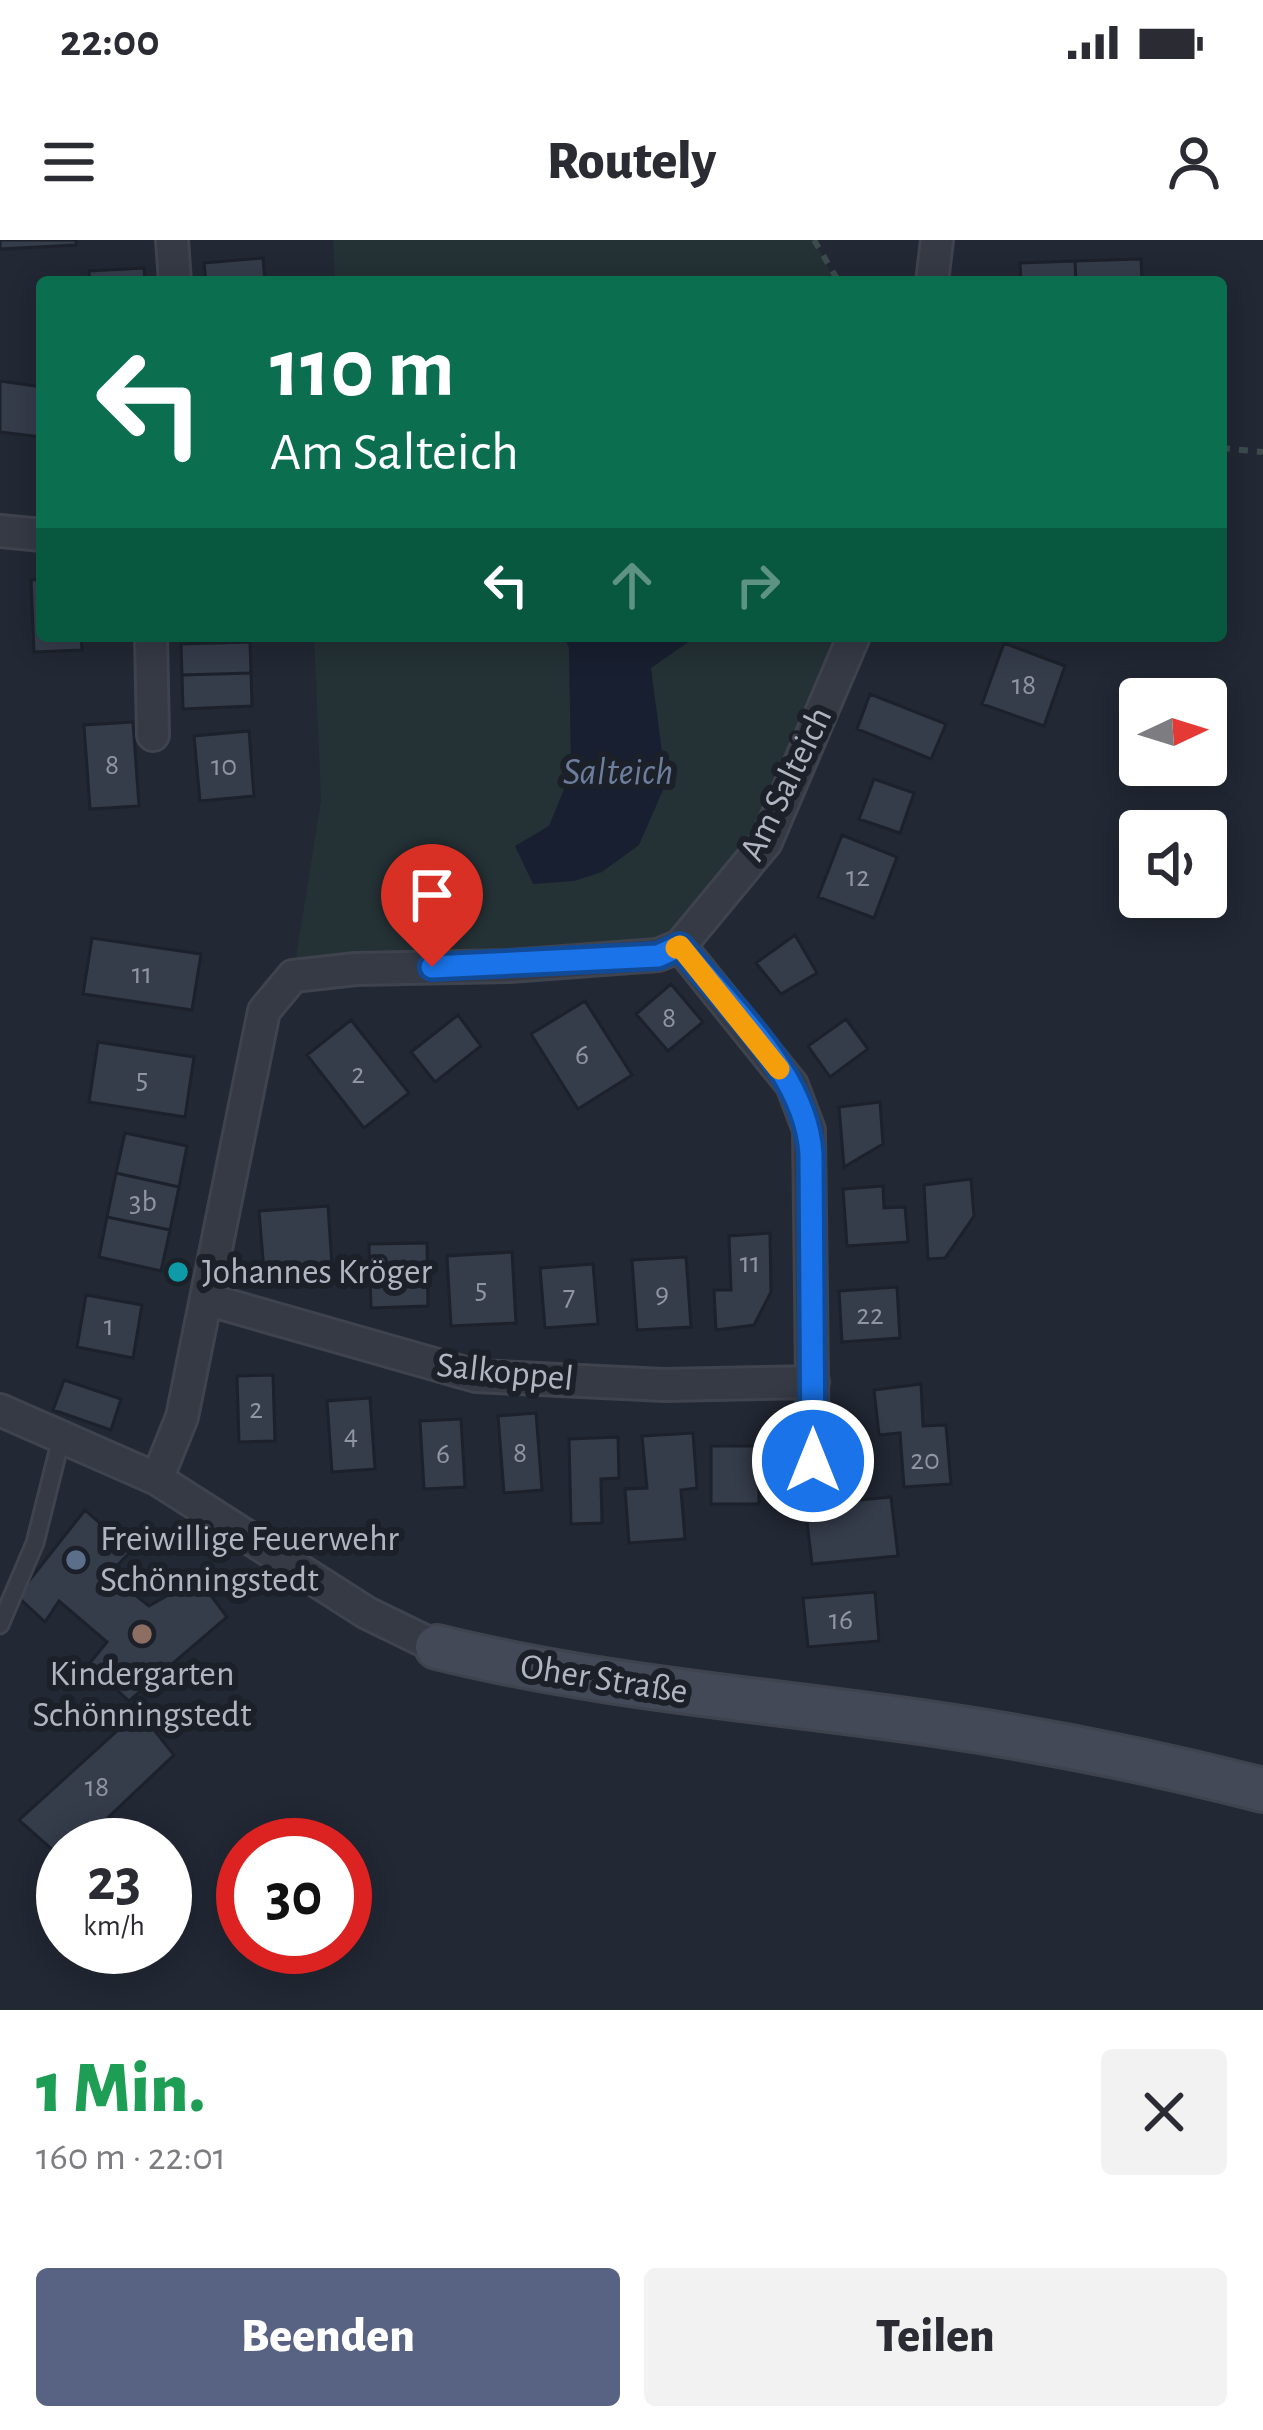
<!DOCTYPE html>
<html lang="de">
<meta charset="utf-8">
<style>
body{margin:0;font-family:"Alegreya Sans",sans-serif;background:#f2f2f3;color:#2b2b33;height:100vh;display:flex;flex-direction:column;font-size:45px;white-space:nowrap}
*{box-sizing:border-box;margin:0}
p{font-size:39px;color:#7c7c81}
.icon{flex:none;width:66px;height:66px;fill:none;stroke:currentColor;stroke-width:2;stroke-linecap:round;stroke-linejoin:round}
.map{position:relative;height:1770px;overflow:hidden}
.panel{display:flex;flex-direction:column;background:#fff;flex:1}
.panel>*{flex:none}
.top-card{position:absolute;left:36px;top:36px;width:1191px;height:366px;border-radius:12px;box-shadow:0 6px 30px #0003;background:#0b6e4f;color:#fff;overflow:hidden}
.needle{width:78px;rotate:86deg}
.tools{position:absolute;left:1119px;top:438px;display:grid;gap:24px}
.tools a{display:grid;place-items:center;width:108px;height:108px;border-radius:12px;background:#fff;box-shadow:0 6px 30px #0003;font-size:60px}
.speed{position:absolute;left:36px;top:1578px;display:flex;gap:24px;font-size:60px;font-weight:700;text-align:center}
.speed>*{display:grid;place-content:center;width:156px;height:156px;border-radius:50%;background:#fff;box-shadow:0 6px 30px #0003;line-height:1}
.speed small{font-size:30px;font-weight:400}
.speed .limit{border:18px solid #d22;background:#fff;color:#111}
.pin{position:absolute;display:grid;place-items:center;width:102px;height:102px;color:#fff;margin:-123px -51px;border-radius:50% 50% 50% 0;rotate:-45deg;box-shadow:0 0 12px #0007}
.pin .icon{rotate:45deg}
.me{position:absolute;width:132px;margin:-66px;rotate:0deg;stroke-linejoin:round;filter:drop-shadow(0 0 9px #0008)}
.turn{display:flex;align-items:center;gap:42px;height:252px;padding:0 36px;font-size:54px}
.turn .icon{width:156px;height:156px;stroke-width:2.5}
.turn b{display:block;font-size:84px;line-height:102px}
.lanes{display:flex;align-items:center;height:114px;padding:0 36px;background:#0003;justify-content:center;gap:60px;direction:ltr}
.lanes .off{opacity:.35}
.round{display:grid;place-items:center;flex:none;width:126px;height:126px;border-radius:12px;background:#f2f2f3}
.overview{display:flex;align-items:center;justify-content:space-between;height:204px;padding:0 36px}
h1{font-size:72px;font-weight:800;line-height:90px;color:#1e9e55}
.action{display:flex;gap:24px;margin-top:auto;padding:24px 36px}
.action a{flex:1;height:138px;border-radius:12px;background:#586384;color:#fff;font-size:48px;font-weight:800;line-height:138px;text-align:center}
.action a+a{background:#f2f2f3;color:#2b2b33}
.status{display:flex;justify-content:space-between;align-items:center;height:84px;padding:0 60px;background:#fff;direction:ltr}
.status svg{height:33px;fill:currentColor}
header{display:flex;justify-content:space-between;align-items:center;height:156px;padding:0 36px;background:#fff;font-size:54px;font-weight:800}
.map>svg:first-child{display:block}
.green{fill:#243135}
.water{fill:#181f30}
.building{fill:#353c4a;stroke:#1d212b;stroke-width:3}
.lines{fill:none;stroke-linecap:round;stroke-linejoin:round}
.lane-casing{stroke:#3f434e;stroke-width:21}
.street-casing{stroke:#3f434e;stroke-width:36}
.secondary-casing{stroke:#3f434e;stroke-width:48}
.path{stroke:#3d4b4d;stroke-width:6;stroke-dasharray:9 9;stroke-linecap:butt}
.lane{stroke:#363a45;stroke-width:15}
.street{stroke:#363a45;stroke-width:30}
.secondary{stroke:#444957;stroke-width:42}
.route-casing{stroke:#114b97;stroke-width:30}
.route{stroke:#1a73e8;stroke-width:21}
.slow{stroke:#f59e0b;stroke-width:21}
.culture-dot{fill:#0f9aa8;stroke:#1b2029;stroke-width:4.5}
.service-dot{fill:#5c6f8a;stroke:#1b2029;stroke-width:4.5}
.education-dot{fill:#8d6e63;stroke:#1b2029;stroke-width:4.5}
.labels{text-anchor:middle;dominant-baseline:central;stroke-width:12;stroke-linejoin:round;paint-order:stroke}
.number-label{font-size:30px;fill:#8f95a1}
.street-label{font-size:36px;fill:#b0b5c1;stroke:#1b2029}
.poi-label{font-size:36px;fill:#b0b5c1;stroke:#1b2029;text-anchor:start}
.water-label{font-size:39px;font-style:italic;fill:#6d7d9c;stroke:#1b2029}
</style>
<div class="status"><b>22:00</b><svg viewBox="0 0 49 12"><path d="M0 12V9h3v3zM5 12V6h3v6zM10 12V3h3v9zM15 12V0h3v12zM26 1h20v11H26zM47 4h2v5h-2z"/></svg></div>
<header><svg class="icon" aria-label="menu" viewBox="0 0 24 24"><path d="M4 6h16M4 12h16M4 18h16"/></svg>Routely<svg class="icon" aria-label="person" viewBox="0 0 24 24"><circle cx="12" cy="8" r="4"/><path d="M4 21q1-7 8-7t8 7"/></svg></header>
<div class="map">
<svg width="1263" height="1770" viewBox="0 0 1263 1770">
<rect width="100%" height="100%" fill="#222834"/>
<path class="green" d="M333,0H814L835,42H335Z
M314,396H854L750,625L658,715L293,736L321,560Z"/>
<path class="water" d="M564,396H697L651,428L666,543L639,605L602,632L574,641L533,644L515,606L549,586L571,532L569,408Z"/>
<path class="building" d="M0,0H76V5L0,9Z
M263,18L265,42H206L204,23Z
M1141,19L1142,42H1076L1075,21Z
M1075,21L1076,42H1021L1020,23Z
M144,28L145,42H90L89,31Z
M0,141L42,147V197L0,192Z
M42,339V396H81L82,410L34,412L31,340Z
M250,402L251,433L182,435L181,404Z
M1004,403L1065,426L1044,486L982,464Z
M251,433L252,466L183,469L182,435Z
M870,454L946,484L931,519L857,489Z
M133,482L139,566L90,569L84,485Z
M249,491L254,556L200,561L194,496Z
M874,539L914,553L900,593L859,579Z
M842,595L897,617L874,678L818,657Z
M795,695L817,733L781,754L756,723Z
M92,698L201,714L192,770L83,754Z
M671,744L703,782L668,811L636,774Z
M585,761L632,835L578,869L531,794Z
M458,775L481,806L435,842L411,812Z
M846,779L868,809L830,837L808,806Z
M351,780L409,853L364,888L307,815Z
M98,802L194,817L185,877L89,862Z
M880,862L883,904L844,927L839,867Z
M125,893L187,906L179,947L116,933Z
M116,933L179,947L170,990L107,977Z
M971,939L974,976L945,1018L928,1019L924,945Z
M883,946L884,968L905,967L908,1002L847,1006L843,949Z
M328,966L332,1026L264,1031L259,971Z
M107,977L170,990L161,1031L99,1017Z
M770,993L771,1052L754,1085L716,1090L714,1050H731L729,996Z
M427,1003L428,1066L371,1068L369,1004Z
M512,1012L516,1083L451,1086L447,1016Z
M686,1017L691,1087L637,1090L632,1020Z
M593,1024L598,1084L545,1088L540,1028Z
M897,1047L900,1098L842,1102L839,1051Z
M86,1055L142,1065L133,1118L77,1107Z
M273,1135L275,1201L239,1202L237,1136Z
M64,1140L121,1159L111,1190L53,1170Z
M921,1144L923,1186L946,1185L951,1244L904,1247L900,1193L879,1195L874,1150Z
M370,1158L375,1229L332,1232L327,1161Z
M536,1173L542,1250L504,1253L498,1176Z
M461,1179L465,1247L424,1249L420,1181Z
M693,1193L697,1248L681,1250L685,1299L629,1303L625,1249L647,1248L642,1196Z
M618,1197L619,1238L601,1239L602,1283L571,1284L569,1199Z
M711,1206H758L759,1264H711Z
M891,1257L898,1316L812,1324L805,1265Z
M85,1270L131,1311L109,1334L149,1366L198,1338L227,1377L129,1461L89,1424L107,1402L59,1361L45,1382L17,1356Z
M875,1352L879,1401L808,1407L803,1358Z
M139,1471L174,1515L79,1605H63V1619L19,1580Z"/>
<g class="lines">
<g class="lane-casing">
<path id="lane" d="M0,1385L35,1303L62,1195"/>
</g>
<g class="street-casing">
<path id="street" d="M172,0L175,42
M932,42L937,0
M0,291L42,295
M151,396L153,495
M680,706L792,845L809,890L813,1221
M206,1059L476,1136L664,1145L813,1142
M0,1170L157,1239L367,1373L437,1407
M157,1239L182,1177L264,771L293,736L356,729L509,726L658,715L680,706L766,602L854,396"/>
</g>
<g class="secondary-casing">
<path id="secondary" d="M437,1407C602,1448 772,1460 941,1485C1049,1501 1158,1523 1263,1550"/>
</g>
<path class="path" d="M814,0L839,42
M1221,208L1263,212"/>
<use href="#lane" class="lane"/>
<use href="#street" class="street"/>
<use href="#secondary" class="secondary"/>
</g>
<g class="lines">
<g class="route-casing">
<path id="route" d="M432,727L658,716L680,706C729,767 806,833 811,914L813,1221"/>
</g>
<use href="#route" class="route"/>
<path class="slow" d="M676,708L680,706L779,829"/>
</g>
<circle class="culture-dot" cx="178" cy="1032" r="12"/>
<circle class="service-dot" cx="76" cy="1320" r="12"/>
<circle class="education-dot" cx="142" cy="1394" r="12"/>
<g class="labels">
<g class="number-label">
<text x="1024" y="445">18</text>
<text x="112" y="525">8</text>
<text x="224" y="526">10</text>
<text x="858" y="637">12</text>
<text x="142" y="734">11</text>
<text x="669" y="778">8</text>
<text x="582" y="815">6</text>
<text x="358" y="834">2</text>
<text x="142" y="839">5</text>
<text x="143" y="962">3b</text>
<text x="750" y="1023">11</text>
<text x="481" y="1049">5</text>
<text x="662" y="1054">9</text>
<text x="569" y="1056">7</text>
<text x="870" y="1075">22</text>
<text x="109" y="1086">1</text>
<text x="256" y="1169">2</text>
<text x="351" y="1195">4</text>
<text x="520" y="1213">8</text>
<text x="443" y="1214">6</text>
<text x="925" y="1220">20</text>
<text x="841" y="1380">16</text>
<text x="97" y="1547">18</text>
</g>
<g class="street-label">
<text transform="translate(786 544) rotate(-64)">Am Salteich</text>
<text transform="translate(505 1132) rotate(6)">Salkoppel</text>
<text transform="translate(604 1439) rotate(9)">Oher Straße</text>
</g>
<g class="poi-label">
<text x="202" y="1032">Johannes Kröger</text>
<text x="100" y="1299">Freiwillige Feuerwehr<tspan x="100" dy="41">Schönningstedt</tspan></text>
<text x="142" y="1434" text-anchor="middle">Kindergarten<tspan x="142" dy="41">Schönningstedt</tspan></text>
</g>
<g class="water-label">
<text x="618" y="532">Salteich</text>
</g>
</g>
</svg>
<div class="tools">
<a><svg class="needle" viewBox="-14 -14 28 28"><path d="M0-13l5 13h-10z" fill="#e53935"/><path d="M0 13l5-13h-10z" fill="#7c7c81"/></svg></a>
<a><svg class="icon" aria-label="sound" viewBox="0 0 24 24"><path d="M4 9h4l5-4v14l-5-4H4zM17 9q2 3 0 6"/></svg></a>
</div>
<div class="speed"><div>23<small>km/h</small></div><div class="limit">30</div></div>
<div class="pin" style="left:432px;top:727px;background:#d93025"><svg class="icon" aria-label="arrive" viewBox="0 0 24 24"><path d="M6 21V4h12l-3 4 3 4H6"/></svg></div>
<svg class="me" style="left:813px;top:1221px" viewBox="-20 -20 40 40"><circle r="17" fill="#1a73e8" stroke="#fff" stroke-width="3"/><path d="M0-11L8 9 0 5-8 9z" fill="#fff"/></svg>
<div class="top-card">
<div class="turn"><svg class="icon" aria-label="left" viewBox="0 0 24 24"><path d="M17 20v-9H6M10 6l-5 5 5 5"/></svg><div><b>110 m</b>Am Salteich</div></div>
<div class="lanes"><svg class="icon" aria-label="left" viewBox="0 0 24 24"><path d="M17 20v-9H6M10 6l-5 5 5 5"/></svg><svg class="icon off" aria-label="ahead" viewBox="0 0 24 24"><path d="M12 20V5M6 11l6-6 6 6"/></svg><svg class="icon off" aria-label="right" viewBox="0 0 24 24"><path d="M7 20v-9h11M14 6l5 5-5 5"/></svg></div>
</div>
</div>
<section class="panel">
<div class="overview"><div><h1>1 Min.</h1><p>160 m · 22:01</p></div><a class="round"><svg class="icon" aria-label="close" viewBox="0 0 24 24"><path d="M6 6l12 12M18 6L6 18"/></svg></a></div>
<div class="action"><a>Beenden</a><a>Teilen</a></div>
</section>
